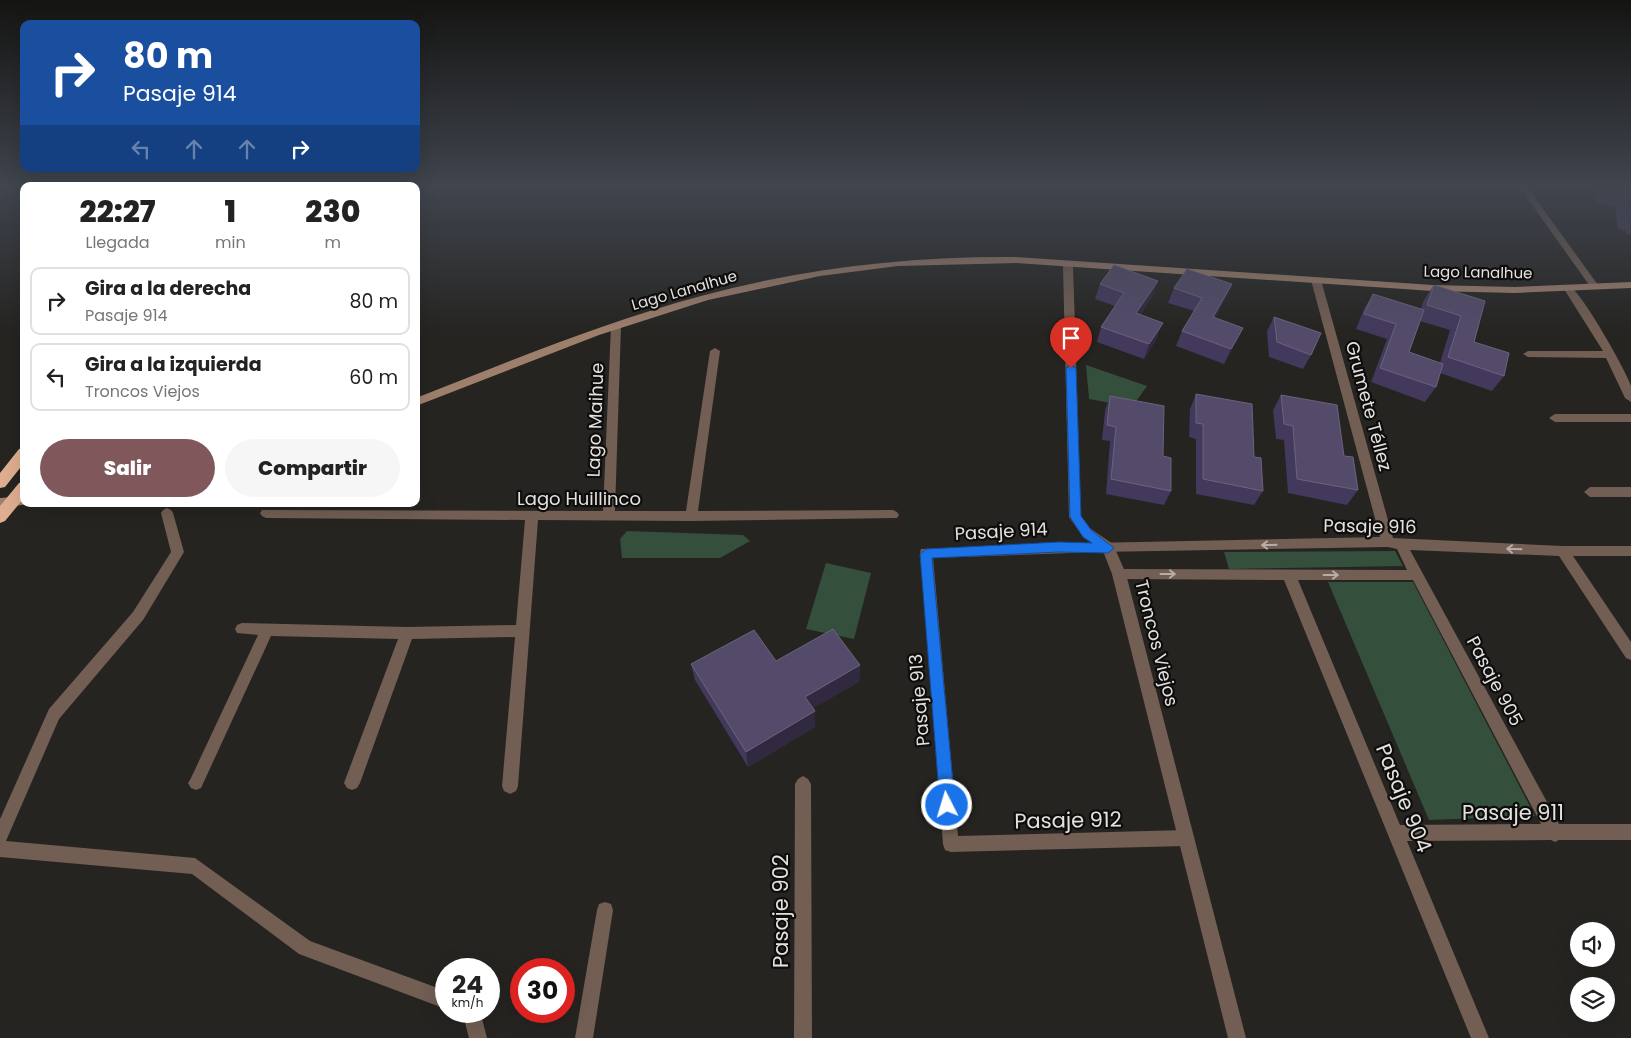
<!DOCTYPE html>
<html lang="es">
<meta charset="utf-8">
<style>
body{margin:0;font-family:Poppins,sans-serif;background:#f6f6f6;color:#222;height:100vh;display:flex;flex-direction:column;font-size:19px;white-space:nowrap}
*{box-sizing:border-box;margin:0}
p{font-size:16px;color:#767676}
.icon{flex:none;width:28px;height:28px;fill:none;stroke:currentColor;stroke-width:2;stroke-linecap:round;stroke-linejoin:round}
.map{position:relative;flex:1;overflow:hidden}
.panel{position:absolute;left:20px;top:182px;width:400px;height:325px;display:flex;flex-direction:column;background:#fff;border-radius:10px;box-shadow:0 5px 20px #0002}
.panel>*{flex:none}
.banner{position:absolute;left:20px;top:20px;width:400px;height:152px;border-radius:10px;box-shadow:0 5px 20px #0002;background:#1a4fa0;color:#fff;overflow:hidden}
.tools{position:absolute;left:1570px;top:922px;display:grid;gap:10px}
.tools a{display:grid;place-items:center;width:45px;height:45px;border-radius:50%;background:#fff;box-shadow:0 5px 20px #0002;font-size:25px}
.speed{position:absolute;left:435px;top:958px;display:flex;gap:10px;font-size:25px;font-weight:700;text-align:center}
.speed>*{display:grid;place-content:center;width:65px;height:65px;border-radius:50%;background:#fff;box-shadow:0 5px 20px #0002;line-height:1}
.speed small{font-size:12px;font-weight:400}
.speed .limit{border:8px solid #d22;background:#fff;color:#111}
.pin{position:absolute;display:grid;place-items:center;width:42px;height:42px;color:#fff;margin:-51px -21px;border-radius:50% 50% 50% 0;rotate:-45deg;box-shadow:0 0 5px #0007}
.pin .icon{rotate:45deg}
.me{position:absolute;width:55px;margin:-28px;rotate:355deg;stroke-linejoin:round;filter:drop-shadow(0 0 4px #0008)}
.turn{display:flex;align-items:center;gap:18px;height:105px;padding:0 20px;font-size:22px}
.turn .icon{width:65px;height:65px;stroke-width:2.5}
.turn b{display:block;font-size:35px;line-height:42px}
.lanes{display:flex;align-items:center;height:48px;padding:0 20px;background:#0003;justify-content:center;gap:25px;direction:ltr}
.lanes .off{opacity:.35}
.eta{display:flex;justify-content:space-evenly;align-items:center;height:85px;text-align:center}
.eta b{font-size:30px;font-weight:800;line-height:35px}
.button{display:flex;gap:10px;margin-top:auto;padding:10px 20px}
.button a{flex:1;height:58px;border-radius:30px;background:#80585b;color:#fff;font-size:20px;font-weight:800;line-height:58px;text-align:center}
.button a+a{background:#f6f6f6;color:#222}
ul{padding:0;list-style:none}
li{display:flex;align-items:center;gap:15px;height:68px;margin:0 10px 8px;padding:0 10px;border:2px solid #e0e0e0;border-radius:10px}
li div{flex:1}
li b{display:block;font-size:19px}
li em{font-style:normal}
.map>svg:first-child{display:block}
.green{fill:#344f3b}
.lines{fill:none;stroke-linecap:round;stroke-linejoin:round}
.minor{fill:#725e53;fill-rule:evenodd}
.tertiary{fill:#725e53;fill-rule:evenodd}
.secondary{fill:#9e7f6c;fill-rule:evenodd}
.motorway{fill:#dfae91;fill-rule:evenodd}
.wall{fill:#43395d;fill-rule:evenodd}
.shaded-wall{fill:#30293f}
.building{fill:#544b6b;stroke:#6b637d}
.oneway{stroke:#b6ada8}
.route{fill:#1a73e8;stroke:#114b97}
.labels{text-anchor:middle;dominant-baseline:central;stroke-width:4.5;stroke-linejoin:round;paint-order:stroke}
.far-street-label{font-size:15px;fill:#e3e2e0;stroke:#0e0d0c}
.street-label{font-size:18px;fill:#e3e2e0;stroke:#0e0d0c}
.near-street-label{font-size:21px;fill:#e3e2e0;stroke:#0e0d0c}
</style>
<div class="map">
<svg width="1631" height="1038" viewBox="0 0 1631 1038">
<rect width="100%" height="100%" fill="#252421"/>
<path class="green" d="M1086,365L1147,386L1132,407L1089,399Z
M627,531L743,535L750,541L720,558H622L620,539Z
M1395,551L1403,566L1229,569L1224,552Z
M826,563L871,573L854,639L806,629Z
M1328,582H1413L1535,816L1429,820Z"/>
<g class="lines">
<path class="minor" d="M1520,188H1528L1598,285V289H1592Z
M1316,277L1321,280L1393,538L1563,546H1631V556H1573L1631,642V660L1626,658L1559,556L1410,550L1559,824H1631V840H1559L1555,842L1551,840L1407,841L1489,1038H1471L1284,580L1119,579L1114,578L1112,574L1114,570L1119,569L1407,570L1397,549L1388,547L1099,552L933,558L958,836L1186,830L1192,832L1194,838L1192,844L1186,846L951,852L945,850L943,844L920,553L921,549L1042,544L1380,537L1311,280ZM1298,580H1413L1541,824L1400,825Z
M1569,286C1580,289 1627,372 1631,386C1631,391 1631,397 1631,402L1625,398L1606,358L1528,357L1523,354L1528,351H1603L1564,289Z
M616,323L621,326L615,511H686L710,351L715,348L720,351L698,511L893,510L897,512L899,515L897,518L691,521L538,520L518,786L516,791L510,794L504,791L502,786L515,637L412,639L360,783L357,788L352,790L347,788L344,783L398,639L271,636L201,788L196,790L191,788L188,783L191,778L258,635L237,633L235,629L237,625L242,623L407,627L516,625L525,520L266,518L262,516L260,513L262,510L603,511L611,326Z
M1555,414H1631V422H1555L1549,418Z
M1590,487H1631V497H1590L1584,492Z
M167,508L171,510L173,513L184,552L143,620L59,719L6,841L195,858L310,941L446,991V1009L299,954L192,874L0,857V819L49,709L133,612L171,552L161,513L163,510Z
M803,776L808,779L811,784L812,1038H794L795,784L798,779Z
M605,902L611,904L613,910L593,1038H575L597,910L599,904Z
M462,1011H480L487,1038H469Z"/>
<path class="tertiary" d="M1068,262L1073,265L1081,516L1091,529L1113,544L1126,574L1246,1038H1228L1112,574L1103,551L1083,537L1069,517L1063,265Z"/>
<path class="secondary" d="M1016,257L1433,285L1515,287L1631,282V288L1515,293L1433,291L1016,263L898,266L820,276L708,300L599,335L416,406V398C510,361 604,322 701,296C804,268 910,256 1016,257Z
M24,496V504H28L0,508V498Z"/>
<path class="motorway" d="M24,448V463L5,487L0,488V473L19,449Z
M24,482V498L5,521L0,523V506L19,483Z"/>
</g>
<path class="wall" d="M1594,188H1631V235L1626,234V231L1618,229L1615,207L1596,203Z
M1100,284L1153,295L1140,315L1157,338L1144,359L1097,342L1101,327L1115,306L1095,299Z
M1232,284L1225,299L1215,318L1243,328L1236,342L1224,364L1176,346L1182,331L1194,311L1168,303L1174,288Z
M1434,285L1485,301L1474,342L1504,376L1492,391L1440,373L1436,387L1425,402L1371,382L1387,339L1356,329L1364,309L1373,294L1421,309L1424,300ZM1420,321L1450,330L1440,363L1409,352Z
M1274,317L1311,355L1303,369L1269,357L1267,331Z
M1196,394L1254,457L1263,491L1254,505L1196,494V439L1189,437L1190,409Z
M1281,395L1344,456L1358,490L1347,505L1288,493L1284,440L1276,439L1273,410Z
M1110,396L1163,456L1171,491L1164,505L1106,494L1110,441L1102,440L1105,411Z
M776,661L860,665L859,682L813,708L815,711V727L748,767L695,680L691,664Z"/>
<path class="shaded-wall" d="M1158,281L1153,295L1131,328L1136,313Z
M1232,284L1225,299L1207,332L1213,317Z
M1163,323L1157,338L1144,359L1149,344Z
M1243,328L1236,342L1224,364L1231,349Z
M860,665L859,682L805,713V697Z
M815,711V727L748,767L746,752Z"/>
<path class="building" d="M1114,265L1158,281L1136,313L1163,323L1149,344L1101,327L1124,293L1100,284Z
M1187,269L1232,284L1213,317L1243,328L1231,349L1182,331L1202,298L1174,288Z
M1434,285L1485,301L1474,342L1509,353L1504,376L1448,357L1461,316L1427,305Z
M1373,294L1424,310L1409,352L1443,364L1436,387L1380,368L1396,324L1364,314Z
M1274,317L1321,333L1311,355L1277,342Z
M1196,394L1252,404L1254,457L1261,458L1263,491L1203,479V424L1196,423Z
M1281,395L1337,405L1344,456L1353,457L1358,490L1297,479L1293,426L1284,424Z
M1110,396L1164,406L1163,456L1171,458V491L1111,479L1116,427L1107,425Z
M833,629L860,665L805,697L815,711L746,752L691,664L754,630L776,661Z"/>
<defs><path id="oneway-shaft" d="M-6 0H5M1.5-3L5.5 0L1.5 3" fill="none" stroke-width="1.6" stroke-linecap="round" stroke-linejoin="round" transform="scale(1.25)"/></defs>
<g class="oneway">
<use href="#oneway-shaft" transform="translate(1269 545) rotate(179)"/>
<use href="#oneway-shaft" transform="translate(1514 549) rotate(-178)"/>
<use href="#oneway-shaft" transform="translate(1168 574)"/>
<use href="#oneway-shaft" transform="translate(1331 575)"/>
</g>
<linearGradient id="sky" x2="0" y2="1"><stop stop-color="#141412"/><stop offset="0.56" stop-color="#40454e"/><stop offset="1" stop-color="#40454e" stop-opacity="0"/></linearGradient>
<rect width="1631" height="333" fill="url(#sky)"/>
<path class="route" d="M1071,365L1076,368L1081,516L1091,530L1114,548L1108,553L1059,552L932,558L955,805L952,810L947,812L942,810L940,805L920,554L926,549L1059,542L1092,543L1083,537L1070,517L1066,368Z"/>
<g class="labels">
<g class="far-street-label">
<text transform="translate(1478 272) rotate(1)">Lago Lanalhue</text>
<text transform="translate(684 290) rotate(-16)">Lago Lanalhue</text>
</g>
<g class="street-label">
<text transform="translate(1369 406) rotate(75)">Grumete Téllez</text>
<text transform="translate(595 420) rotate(-88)">Lago Maihue</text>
<text x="579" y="498">Lago Huillinco</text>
<text transform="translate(1370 526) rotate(1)">Pasaje 916</text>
<text transform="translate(1001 531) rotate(-3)">Pasaje 914</text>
<text transform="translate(1157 643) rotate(76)">Troncos Viejos</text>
<text transform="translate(1495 681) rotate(62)">Pasaje 905</text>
<text transform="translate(919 700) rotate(-95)">Pasaje 913</text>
</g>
<g class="near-street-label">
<text transform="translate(1404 798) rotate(68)">Pasaje 904</text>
<text x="1513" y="812">Pasaje 911</text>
<text transform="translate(1068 820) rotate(-1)">Pasaje 912</text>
<text transform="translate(780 911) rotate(-90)">Pasaje 902</text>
</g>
</g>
</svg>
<div class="tools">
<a><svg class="icon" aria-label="sound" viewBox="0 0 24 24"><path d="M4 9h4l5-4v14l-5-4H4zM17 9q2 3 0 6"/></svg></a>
<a><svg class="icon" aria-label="layers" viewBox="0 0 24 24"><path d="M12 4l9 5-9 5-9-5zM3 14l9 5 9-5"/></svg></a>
</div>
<div class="speed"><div>24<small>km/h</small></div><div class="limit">30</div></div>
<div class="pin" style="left:1071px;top:368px;background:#d93025"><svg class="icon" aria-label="arrive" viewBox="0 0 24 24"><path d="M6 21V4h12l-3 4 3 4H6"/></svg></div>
<svg class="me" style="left:947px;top:805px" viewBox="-20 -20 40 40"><circle r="17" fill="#1a73e8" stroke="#fff" stroke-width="3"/><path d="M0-11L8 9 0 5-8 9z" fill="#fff"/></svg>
<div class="banner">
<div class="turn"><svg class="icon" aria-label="right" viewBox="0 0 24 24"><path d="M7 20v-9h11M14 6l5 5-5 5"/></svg><div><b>80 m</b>Pasaje 914</div></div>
<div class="lanes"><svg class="icon off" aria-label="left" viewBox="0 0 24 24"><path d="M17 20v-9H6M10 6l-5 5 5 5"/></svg><svg class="icon off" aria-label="ahead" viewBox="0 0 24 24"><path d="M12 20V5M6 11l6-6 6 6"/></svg><svg class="icon off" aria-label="ahead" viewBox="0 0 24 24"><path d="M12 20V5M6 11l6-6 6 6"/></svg><svg class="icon" aria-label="right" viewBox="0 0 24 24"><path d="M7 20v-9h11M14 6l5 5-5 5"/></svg></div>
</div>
<section class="panel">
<div class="eta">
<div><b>22:27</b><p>Llegada</p></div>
<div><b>1</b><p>min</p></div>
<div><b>230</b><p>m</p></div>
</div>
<ul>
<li><svg class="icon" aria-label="right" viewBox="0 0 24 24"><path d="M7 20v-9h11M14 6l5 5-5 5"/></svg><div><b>Gira a la derecha</b><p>Pasaje 914</p></div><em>80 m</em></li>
<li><svg class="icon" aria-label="left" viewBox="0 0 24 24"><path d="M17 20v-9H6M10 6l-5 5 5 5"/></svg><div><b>Gira a la izquierda</b><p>Troncos Viejos</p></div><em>60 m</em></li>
</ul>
<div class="button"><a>Salir</a><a>Compartir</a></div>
</section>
</div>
